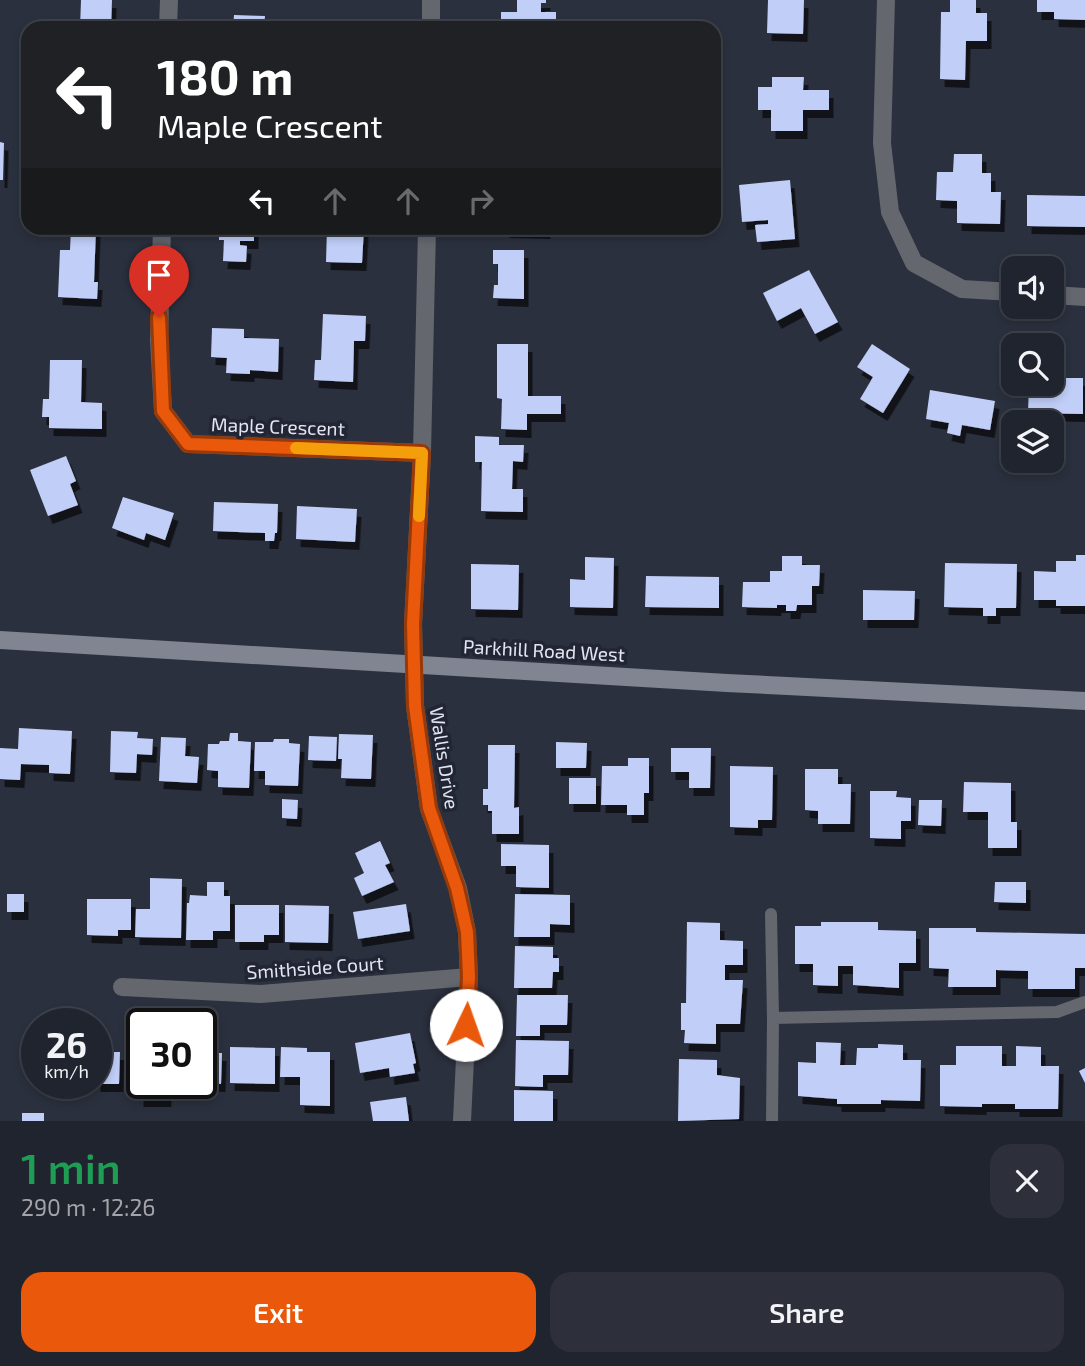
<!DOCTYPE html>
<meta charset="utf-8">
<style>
body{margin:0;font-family:"Exo 2",sans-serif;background:#2d303a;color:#f1f3f6;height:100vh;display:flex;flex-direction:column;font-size:26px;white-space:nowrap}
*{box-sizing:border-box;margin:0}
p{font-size:23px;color:#a2a4aa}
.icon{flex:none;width:38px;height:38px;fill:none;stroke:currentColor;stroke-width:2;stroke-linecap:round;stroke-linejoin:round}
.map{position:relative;height:1121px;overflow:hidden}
.drawer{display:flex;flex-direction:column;background:#20242e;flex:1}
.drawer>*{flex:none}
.banner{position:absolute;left:21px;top:21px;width:700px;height:214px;border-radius:21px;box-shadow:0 4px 10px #0003,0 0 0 2px #3d414a;background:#202124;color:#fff;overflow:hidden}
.controls{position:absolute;left:1001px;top:256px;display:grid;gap:14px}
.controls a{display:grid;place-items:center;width:63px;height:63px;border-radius:14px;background:#20242e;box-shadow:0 4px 10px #0003,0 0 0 2px #3d414a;font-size:35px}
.speed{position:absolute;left:21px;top:1008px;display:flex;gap:14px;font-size:35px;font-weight:700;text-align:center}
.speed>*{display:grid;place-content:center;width:91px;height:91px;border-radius:50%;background:#20242e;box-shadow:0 4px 10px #0003,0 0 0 2px #3d414a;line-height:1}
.speed small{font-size:18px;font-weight:400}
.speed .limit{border:4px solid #111;border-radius:10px;background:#fff;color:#111}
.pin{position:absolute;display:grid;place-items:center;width:60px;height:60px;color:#fff;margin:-72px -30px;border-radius:50% 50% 50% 0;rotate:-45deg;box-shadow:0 0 7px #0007}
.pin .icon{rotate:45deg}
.me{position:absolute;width:77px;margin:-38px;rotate:3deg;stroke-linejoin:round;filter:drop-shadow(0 0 5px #0008)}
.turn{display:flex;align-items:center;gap:24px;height:147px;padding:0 21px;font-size:32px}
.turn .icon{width:91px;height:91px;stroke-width:2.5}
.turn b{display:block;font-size:49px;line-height:60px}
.lanes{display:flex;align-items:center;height:66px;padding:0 21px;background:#0003;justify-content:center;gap:35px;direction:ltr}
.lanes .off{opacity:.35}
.round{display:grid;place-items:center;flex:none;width:74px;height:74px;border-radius:21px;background:#2d303a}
.headline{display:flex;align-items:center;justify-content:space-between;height:119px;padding:0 21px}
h1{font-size:42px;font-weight:600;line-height:52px;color:#1e9e55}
.primary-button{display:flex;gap:14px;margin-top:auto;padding:14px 21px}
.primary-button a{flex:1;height:80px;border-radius:21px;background:#ea580c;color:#fff;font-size:28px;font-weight:600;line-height:80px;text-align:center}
.primary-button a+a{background:#2d303a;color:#f1f3f6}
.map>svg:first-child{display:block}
.building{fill:#c0cef8;filter:url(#shadow)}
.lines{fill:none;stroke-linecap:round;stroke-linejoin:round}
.service{stroke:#64676e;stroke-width:12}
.minor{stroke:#64676e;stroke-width:18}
.tertiary{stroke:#64676e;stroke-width:18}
.secondary{stroke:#818591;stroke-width:18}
.route-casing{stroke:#983908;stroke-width:18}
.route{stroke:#ea580c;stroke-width:12}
.slow{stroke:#f59e0b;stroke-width:12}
.labels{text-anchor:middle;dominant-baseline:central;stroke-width:7;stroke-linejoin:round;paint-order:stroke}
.street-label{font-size:19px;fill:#e3e6f0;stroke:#222634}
</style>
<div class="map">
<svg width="1085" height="1121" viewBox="0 0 1085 1121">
<defs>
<filter id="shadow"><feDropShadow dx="4.5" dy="8" stdDeviation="0" flood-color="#0009"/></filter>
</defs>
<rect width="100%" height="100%" fill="#2b303e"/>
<path class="building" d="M81,0H112L111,28H80Z
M517,0H546V3H541V12H556V28H501V12H517Z
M768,0H804L803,34L767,33Z
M950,0H976V13H987V41H966L965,80L940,79L941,12H950Z
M1037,0H1085V20L1054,19V12H1037Z
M234,15L265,16L264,28H233Z
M772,77H804L803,90H829V110H803V131H771V110H758V87H772Z
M0,142L4,143L3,180H0Z
M954,154H982V173H991V192H1001L1000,224L957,223V201L936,200L937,172H953Z
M790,180L795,239L757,242L755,225L768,224V220L742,222L739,185Z
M1027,195L1085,196V227L1027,226Z
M71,228H96L94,282H98L97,299L58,297L60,250H70Z
M219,228H254V241H240V245L247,246L246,262L223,261L224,240H219Z
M327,228H364L362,263L326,262Z
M505,228H546V231L505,230Z
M493,250H524V299L493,298L494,285H498V264H493Z
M809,270L838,322L815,334L801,308L777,321L763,293Z
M323,314L366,316L365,341H354L353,382L314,380L315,360H321Z
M212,328L244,329V338L279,339L278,372L250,370V374L226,373L227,358L211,357Z
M497,344H528V396H561V414H527V430L501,429L502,399L497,398Z
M872,344L910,369L883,413L860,399L873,377L857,367Z
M50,360H82L81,402L102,403V429L49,428V417H42L43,399H49Z
M1055,378H1083V414L1028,413L1029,383H1055Z
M930,390L995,401L990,430L962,425L960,436L947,433L949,423L926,419Z
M475,436L499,437V445H524L523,462L513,461L512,489H523V512L481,511L482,462H475Z
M66,456L76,481L70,484L78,505L48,516L30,470Z
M123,497L174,513L165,540L146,533L144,540L112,528Z
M214,502L278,504L277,533H275L274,541H265V533L213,531Z
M297,506L357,509L355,542L296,539Z
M1076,555H1085V606H1056V600H1034V571L1056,572V561H1076Z
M782,556H802V565H820L819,586H812V605H797L796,611H786V605H777V608L742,607L743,582H770V571H782Z
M585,557L614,558L613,608L570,607V579L585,580Z
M945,563L1017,564L1016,608H996V616H983V608L944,607Z
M471,564L519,565L518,610L471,609Z
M646,576L719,577V608L645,607Z
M863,590L915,591L914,620H863Z
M19,728L72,731L70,774L49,773V765L21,764L20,780L0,779V748L18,749Z
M111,731L138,732L137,738L153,739L152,755L137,754L136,773L110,772Z
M230,733H238V741L251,742L249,788L218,787V771L207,770L208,744H219L220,741H229Z
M339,734L373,735L371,779L341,778L342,759H338Z
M309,736L337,737L336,761L308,760Z
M161,737L186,738L185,756L199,757L197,783L159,781Z
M274,739H289V743L300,744L298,786L265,785V771H254L255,742H273Z
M556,742L587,743L586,768H556Z
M488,745H515L514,808L519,807V834H492V811H488V805H483V789H488Z
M671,748H711L710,788H689V772H671Z
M628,758H649V793H644V815H627V805H601L602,766H628Z
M730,766L773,767L772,820H758V828L730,827Z
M805,769H838V784H851L850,824H818V811L805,810Z
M569,778H596V804H569Z
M964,782L1011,783V822H1017V848H988V812H963Z
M870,791H897L896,797L911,798V821H901V839L870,838Z
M282,799L298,800L297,819L282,818Z
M919,800H942L941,826L918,825Z
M380,841L390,863L385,865L394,882L362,896L354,878L364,873L355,853Z
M501,844L549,845V888L516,887V866H501Z
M150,878L182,879L181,938L135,937L136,909H150Z
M207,882H224V896H230V931H213V940H186L187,903H189L190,895L207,896Z
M995,882H1026V903L994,902Z
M7,894H24V912H7Z
M515,894L570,895V925L550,924V937H514Z
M87,899H131V930H118V936L87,935Z
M406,904L410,931L358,939L353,912Z
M235,905H279V935H264V942H235Z
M285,905L329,906L328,943L285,942Z
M687,922L720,923V940L743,941V965H725V980H743L740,1024H716V1044L684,1043L685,1030H681V1003H686Z
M821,922H878V930L916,931V963H899V988L853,985V966H838V986L813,985V964H795V926H821Z
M929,928H976V932L1085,934V968H1075V989H1028V971L996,970V987H948L949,969L929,968Z
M515,946L553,947V958H559V972H553L552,988H514Z
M517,995H568L567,1025H540V1036H516Z
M410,1033L416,1063L413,1064L415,1073L390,1077L389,1068L360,1073L355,1043Z
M516,1040L569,1041L568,1075H543V1087L515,1086Z
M816,1042L841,1043L840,1065H856L857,1048H878V1044L903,1045V1060H921L920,1101L881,1100V1104H837V1099L798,1096V1062L816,1063Z
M127,1044H142V1083H167V1099H139V1071L126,1070Z
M201,1045L206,1046V1053H222L221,1084L201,1083Z
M96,1046H105V1052H120L119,1084H96Z
M956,1046H1002V1066H1016V1046L1041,1047V1066H1059L1058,1109H1015V1104H982V1107L940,1106V1065H956Z
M230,1047L275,1048V1084L230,1083Z
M281,1047L307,1048V1052H330V1106L300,1105V1077H280Z
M679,1059L717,1060V1075L740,1078L739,1119L678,1121Z
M1085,1068V1083L1079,1071Z
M514,1090L553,1091V1121H514Z
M406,1097L409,1121H373L370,1102Z
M22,1113H44V1121H22Z"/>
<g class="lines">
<path class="service" d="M771,914L773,1018
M772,1121L773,1018L1057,1012L1085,1002"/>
<path class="minor" d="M886,0L882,143L890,212L914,263L962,289L1013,292
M168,28L169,0
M162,228L159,340L163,411L188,444L422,453
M1052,295L1085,297
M414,664L415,706L429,809L458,888L467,932L469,977L462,1121
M122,987L261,994L469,977"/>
<path class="tertiary" d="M431,28V0
M414,664L413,624L422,453L427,228"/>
<path class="secondary" d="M0,640L727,683L1085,701"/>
</g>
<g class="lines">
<g class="route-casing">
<path id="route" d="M159,317L163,411L188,444L422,453L413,624L415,706L429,808L457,888L467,932L469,977L466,1025"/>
</g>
<use href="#route" class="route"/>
<path class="slow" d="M296,448L422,453L419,516"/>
</g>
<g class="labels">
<g class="street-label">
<text transform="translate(278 426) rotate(2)">Maple Crescent</text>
<text transform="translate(544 650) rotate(3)">Parkhill Road West</text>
<text transform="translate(445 758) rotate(81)">Wallis Drive</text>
<text transform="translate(315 967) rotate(-4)">Smithside Court</text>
</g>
</g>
</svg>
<div class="controls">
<a><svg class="icon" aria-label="sound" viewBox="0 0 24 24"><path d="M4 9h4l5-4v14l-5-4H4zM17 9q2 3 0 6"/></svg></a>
<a><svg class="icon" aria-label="search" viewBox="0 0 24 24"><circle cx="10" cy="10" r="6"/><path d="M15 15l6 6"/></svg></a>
<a><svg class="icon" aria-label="layers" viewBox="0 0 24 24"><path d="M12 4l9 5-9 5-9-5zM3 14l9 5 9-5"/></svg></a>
</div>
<div class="speed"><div>26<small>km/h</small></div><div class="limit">30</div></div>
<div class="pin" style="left:159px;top:317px;background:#d93025"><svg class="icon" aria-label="arrive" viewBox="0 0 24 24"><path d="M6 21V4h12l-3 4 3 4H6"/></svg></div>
<svg class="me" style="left:466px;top:1025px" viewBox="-20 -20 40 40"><circle r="19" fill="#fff"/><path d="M0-13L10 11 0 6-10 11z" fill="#ea580c"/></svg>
<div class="banner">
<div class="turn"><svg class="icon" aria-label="left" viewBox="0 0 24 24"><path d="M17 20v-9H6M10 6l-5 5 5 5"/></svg><div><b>180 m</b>Maple Crescent</div></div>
<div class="lanes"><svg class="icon" aria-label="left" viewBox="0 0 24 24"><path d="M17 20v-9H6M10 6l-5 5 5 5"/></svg><svg class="icon off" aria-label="ahead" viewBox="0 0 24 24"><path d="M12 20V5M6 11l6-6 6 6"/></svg><svg class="icon off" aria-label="ahead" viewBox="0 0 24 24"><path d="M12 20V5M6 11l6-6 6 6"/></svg><svg class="icon off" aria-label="right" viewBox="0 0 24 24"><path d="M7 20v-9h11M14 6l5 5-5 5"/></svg></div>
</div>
</div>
<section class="drawer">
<div class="headline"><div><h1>1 min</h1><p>290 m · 12:26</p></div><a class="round"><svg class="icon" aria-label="close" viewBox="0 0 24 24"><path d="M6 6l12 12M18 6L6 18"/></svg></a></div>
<div class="primary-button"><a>Exit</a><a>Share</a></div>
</section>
